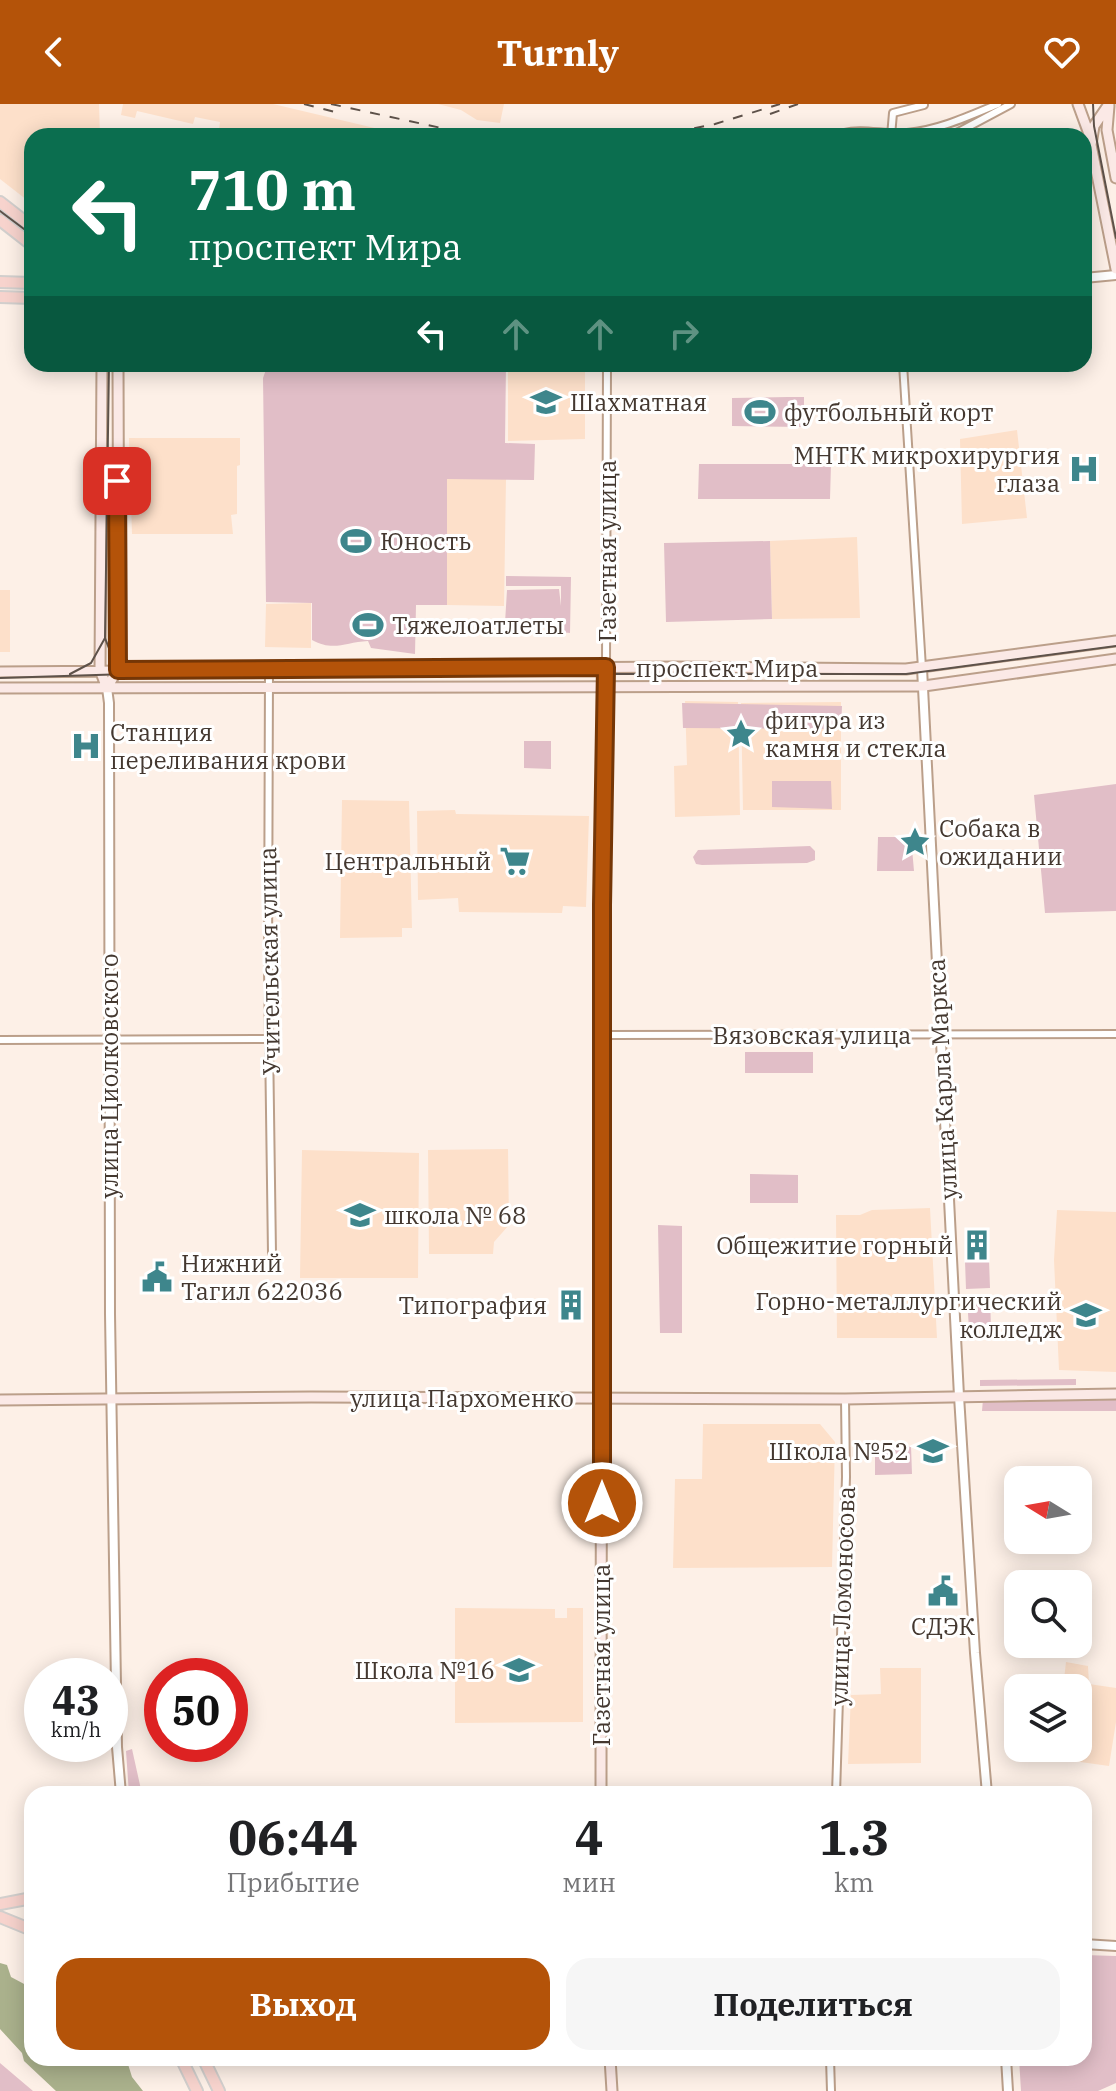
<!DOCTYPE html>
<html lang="ru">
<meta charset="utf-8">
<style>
body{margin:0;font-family:"IBM Plex Serif",serif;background:#f6f6f6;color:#202124;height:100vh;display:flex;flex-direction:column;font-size:30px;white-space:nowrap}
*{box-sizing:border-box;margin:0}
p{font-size:26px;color:#757577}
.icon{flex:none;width:44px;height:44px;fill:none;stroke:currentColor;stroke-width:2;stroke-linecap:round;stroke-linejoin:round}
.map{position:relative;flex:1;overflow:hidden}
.side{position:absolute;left:24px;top:1682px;width:1068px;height:280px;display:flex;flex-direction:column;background:#fff;border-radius:24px;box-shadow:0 4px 20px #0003}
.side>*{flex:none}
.guide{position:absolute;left:24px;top:24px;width:1068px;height:244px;border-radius:24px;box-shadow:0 4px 20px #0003;background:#0b6e4f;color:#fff;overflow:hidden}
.needle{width:52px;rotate:281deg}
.tools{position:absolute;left:1004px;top:1362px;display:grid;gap:16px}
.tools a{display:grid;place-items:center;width:88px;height:88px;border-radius:16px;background:#fff;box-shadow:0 4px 20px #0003;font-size:40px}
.speed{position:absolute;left:24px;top:1554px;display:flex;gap:16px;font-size:40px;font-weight:700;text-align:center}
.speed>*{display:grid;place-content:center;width:104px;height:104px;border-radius:50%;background:#fff;box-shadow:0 4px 20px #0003;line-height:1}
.speed small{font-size:20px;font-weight:400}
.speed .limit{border:12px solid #d22;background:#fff;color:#111}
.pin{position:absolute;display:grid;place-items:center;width:68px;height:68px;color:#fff;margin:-34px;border-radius:16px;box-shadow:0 4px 12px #0006}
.me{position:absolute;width:88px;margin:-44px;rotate:0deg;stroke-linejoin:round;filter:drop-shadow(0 0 6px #0008)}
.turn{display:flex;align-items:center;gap:28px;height:168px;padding:0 32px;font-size:36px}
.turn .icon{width:104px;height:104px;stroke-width:2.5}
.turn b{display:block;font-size:56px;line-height:68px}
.lanes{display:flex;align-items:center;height:76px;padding:0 32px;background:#0003;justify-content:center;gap:40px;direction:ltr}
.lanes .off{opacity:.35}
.eta{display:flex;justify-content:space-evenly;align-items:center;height:136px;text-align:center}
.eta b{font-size:48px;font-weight:700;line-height:56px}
.cta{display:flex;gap:16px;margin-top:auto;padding:16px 32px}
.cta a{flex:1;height:92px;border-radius:24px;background:#b45309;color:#fff;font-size:32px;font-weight:700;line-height:92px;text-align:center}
.cta a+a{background:#f6f6f6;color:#202124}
header{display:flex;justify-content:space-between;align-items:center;height:104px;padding:0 32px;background:#b45309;color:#fff;font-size:36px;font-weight:700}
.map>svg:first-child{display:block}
.built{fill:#fde0ca}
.green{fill:#e1bec7}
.water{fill:#aab18c}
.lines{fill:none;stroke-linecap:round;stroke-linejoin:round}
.minor-casing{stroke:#bb9f8a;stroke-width:10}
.tertiary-casing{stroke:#bb9f8a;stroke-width:12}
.secondary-casing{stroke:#bb9f8a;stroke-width:13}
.primary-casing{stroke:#d2cfcd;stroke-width:14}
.minor{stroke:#fff;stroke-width:6}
.tertiary{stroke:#fff;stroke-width:8}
.secondary{stroke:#fbe9e6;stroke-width:9}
.primary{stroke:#f7d3cd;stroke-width:10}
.tram{stroke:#5e524a;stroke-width:2}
.rail{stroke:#5e524a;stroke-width:2;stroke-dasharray:10 10;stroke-linecap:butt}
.route-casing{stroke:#753606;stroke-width:20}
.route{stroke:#b45309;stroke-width:14}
.labels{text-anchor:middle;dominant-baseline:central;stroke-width:6;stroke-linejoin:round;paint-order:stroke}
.poi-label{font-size:24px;fill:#443830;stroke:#fff;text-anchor:start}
.street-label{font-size:24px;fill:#443830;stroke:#fff}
</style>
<header><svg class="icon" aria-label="back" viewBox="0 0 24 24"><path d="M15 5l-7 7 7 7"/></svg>Turnly<svg class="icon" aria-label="heart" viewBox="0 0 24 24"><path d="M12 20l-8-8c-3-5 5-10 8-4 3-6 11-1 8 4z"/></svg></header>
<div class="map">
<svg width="1116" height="1987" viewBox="0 0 1116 1987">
<rect width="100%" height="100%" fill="#fdf0e7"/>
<path class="built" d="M0,0H99L100,32H32V100L0,75Z
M123,0H273L383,26L382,32H248L219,26L220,18L195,13L193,20L137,7L135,14L121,11Z
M438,0H504L500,19L477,16L461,6Z
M508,260H585V335L508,337Z
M1017,326L1027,414L962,420L960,335Z
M129,334H240V361L237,362V410L231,411L233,430H132Z
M447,375H506L504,502L447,501Z
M857,433L860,514L772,515L770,437Z
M0,486H10V548H0Z
M311,499V544L265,543L266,500Z
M685,597L738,598L740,711L675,713L674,662L687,661Z
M841,598V706H743L741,599Z
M342,696L409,697L412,824H402V833L340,834Z
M455,706L456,710L589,712L586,803L563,802L562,809L459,808L458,794L418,796L417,707Z
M508,1045L509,1121L494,1138L493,1150H429L428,1046Z
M302,1046L419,1049L418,1174H300Z
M930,1104L937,1234H837L836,1111H860L872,1106Z
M1057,1106L1116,1108V1268L1059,1266L1054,1156Z
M703,1320H820L835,1338L832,1463L673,1464L675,1375H702Z
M455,1504L555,1505V1514H567V1504H583V1618L455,1619Z
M1066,1558L1088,1562L1089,1580L1116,1584V1618L1109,1662L1052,1654L1053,1644H1078V1584H1063Z
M880,1564H921V1659L848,1660L851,1591L881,1590Z"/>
<path class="green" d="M268,260H506L505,339L535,340L534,376L447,375V501H416L415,550L371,544L368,537C345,538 334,548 312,536V499L266,498L263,274Z
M788,293H804V323L732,322V294Z
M699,360H831L830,395H698Z
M770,437L772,515L666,518L664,439Z
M506,472L571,473L570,529L560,528V519H505L507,486L559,485L561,502V482H506Z
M682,599L842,602L841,625L683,624Z
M524,637H551V665L524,664Z
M772,677H831L832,705L772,703Z
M1116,680V807L1045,809L1034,691Z
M878,733H911L914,767H877Z
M810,742L815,747V756L807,759L702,761L696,760L693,753L698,746Z
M745,948H813V969H745Z
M750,1070L798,1071V1099H750Z
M658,1121L682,1122V1229H660Z
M989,1156L990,1184L966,1185L965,1157Z
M990,1193L991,1225H969L967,1194Z
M1076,1275V1281L980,1282V1276Z
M1116,1294V1307H982L983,1295Z
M875,1342H911L912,1370L875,1371Z
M132,1645L142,1690H129L126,1647Z
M1084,1851L1116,1852V1979L1098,1987H1021L1019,1954H1084Z
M0,1959L33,1987H0Z"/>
<path class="water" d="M0,1859L7,1861L11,1873L26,1881L32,1880V1954H120L127,1957L132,1973L143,1987H56L24,1957L22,1949L0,1925Z"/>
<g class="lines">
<g class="minor-casing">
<path id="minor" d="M844,29C862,24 886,31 907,29C939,26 969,12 998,0
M891,32L893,9L924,1
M951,32L1011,0
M903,260L922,564
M606,563L607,260
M269,566L268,865L272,1149
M603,931L1116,930
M0,936L270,935
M836,1690L846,1373L845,1295
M830,1954L831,1987"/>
</g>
<g class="tertiary-casing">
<path id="tertiary" d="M1084,174L1116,171
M922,564L959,1292L975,1549L987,1690
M107,584L109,599L110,1210L117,1643L121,1690
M1084,1840L1116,1842
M1006,1954L1008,1987"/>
</g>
<g class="secondary-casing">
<path id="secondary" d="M1078,0L1089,30
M1109,0L1094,22L1091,41L1116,165
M1109,2L1107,26L1116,74
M102,260L100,566L107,584
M0,568L674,563L906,565L1116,537
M0,584L924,582L1116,555
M107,584L119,563L118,260
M0,1296L311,1293L845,1295L1116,1290
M601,1690L602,801L606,563
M610,1954L612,1987"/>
</g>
<g class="primary-casing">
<path id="primary" d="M0,98L32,123
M0,116L32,141
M0,178L32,179
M0,193L32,194
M0,1800L32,1794
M0,1813L32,1826
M181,1954L197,1987
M203,1954L219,1987"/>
</g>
<use href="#minor" class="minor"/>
<use href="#tertiary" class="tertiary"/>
<use href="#secondary" class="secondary"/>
<use href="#primary" class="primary"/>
<path class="tram" d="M1093,0L1094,22L1116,134
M0,107L32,131
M109,260L105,534C112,552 115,563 133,572
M70,570L91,559L105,534
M0,574L128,570H906L1116,542"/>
<path class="rail" d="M304,0L339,9
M331,0L478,32
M770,10L798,0
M655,32L715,20L780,0"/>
</g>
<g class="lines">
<g class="route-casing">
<path id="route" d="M117,377L118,566L606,563L602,801V1399"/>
</g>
<use href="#route" class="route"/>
</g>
<defs>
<g id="school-bare" transform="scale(2.4)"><path d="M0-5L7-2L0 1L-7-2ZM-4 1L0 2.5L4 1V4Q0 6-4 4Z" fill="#3e868c" stroke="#fff" stroke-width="2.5" paint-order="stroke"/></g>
<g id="stadium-bare" transform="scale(2.4)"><path d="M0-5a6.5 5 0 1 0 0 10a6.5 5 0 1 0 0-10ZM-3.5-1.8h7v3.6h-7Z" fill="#3e868c" stroke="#fff" stroke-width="2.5" paint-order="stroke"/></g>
<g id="hospital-bare" transform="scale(2.4)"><path d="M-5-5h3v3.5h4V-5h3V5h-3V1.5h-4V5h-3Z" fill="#3e868c" stroke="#fff" stroke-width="2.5" paint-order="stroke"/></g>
<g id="sight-bare" transform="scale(2.4)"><path d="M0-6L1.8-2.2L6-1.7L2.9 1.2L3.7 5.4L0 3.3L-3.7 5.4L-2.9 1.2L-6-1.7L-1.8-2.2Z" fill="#3e868c" stroke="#fff" stroke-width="2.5" paint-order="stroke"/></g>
<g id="supermarket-bare" transform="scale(2.4)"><path d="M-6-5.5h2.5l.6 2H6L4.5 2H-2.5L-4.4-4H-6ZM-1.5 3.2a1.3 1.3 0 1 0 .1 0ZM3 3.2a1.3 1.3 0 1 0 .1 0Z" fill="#3e868c" stroke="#fff" stroke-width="2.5" paint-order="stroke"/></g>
<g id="building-bare" transform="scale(2.4)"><path d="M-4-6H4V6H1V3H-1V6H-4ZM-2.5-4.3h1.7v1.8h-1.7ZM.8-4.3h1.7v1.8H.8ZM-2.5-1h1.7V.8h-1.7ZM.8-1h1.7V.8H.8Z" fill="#3e868c" stroke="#fff" stroke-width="2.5" paint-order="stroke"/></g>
<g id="civic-bare" transform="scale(2.4)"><path d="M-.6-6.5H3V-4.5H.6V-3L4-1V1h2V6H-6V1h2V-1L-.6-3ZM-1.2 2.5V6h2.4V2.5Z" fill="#3e868c" stroke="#fff" stroke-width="2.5" paint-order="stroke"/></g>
<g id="university-bare" transform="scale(2.4)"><path d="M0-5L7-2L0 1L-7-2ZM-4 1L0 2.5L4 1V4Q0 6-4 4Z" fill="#3e868c" stroke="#fff" stroke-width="2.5" paint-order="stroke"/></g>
</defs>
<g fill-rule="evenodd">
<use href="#school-bare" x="546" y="298"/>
<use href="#stadium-bare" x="760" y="308"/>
<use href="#hospital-bare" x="1084" y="365"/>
<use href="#stadium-bare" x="356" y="437"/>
<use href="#stadium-bare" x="368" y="521"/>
<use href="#sight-bare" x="741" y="630"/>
<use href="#hospital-bare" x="86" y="642"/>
<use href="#sight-bare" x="915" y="738"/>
<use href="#supermarket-bare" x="515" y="757"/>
<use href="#school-bare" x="360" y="1111"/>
<use href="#building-bare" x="977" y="1141"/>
<use href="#civic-bare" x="157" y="1173"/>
<use href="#building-bare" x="571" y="1201"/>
<use href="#university-bare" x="1086" y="1211"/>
<use href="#school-bare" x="933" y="1347"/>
<use href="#civic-bare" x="943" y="1487"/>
<use href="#school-bare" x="519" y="1566"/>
</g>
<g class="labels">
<g class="poi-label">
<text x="570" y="298">Шахматная</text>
<text x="784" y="308">футбольный корт</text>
<text x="1060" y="351" text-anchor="end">МНТК микрохирургия<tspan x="1060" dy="28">глаза</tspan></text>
<text x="380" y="437">Юность</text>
<text x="392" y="521">Тяжелоатлеты</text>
<text x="765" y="616">фигура из<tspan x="765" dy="28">камня и стекла</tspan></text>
<text x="110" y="628">Станция<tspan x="110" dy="28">переливания крови</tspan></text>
<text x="939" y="724">Собака в<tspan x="939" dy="28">ожидании</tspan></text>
<text x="491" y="757" text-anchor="end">Центральный</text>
<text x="384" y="1111">школа № 68</text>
<text x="953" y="1141" text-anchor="end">Общежитие горный</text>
<text x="181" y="1159">Нижний<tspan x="181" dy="28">Тагил 622036</tspan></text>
<text x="1062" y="1197" text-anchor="end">Горно-металлургический<tspan x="1062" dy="28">колледж</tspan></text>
<text x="547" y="1201" text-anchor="end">Типография</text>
<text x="909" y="1347" text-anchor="end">Школа №52</text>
<text x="943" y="1522" text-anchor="middle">СДЭК</text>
<text x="495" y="1566" text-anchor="end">Школа №16</text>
</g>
<g class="street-label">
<text transform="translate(607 447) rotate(-90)">Газетная улица</text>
<text x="727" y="564">проспект Мира</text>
<text transform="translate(269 857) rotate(-91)">Учительская улица</text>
<text x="812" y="931">Вязовская улица</text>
<text transform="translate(109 972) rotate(-90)">улица Циолковского</text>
<text transform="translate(942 975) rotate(-93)">улица Карла Маркса</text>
<text x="462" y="1294">улица Пархоменко</text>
<text transform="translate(842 1492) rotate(-88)">улица Ломоносова</text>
<text transform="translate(601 1551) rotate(-90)">Газетная улица</text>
</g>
</g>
</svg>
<div class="tools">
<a><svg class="needle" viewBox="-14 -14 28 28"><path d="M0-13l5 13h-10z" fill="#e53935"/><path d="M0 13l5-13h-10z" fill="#757577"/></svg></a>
<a><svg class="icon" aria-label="search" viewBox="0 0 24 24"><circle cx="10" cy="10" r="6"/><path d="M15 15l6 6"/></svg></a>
<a><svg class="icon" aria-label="layers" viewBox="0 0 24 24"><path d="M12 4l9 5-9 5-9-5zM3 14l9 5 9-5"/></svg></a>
</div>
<div class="speed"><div>43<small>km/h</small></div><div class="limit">50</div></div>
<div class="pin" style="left:117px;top:377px;background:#d93025"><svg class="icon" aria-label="arrive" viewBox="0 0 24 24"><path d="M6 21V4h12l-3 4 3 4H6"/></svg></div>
<svg class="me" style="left:602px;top:1399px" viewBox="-20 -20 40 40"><circle r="17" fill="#b45309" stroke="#fff" stroke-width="3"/><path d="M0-11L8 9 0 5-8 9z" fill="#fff"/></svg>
<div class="guide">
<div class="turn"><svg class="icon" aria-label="left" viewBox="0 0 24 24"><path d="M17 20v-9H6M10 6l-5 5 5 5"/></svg><div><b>710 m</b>проспект Мира</div></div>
<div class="lanes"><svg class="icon" aria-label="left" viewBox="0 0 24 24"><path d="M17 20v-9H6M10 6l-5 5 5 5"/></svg><svg class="icon off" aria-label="ahead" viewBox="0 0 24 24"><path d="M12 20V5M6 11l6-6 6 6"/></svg><svg class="icon off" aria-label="ahead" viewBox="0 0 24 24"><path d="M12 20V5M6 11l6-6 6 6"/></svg><svg class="icon off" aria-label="right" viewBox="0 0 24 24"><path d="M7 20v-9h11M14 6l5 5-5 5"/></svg></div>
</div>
<section class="side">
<div class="eta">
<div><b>06:44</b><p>Прибытие</p></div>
<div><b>4</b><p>мин</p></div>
<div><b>1.3</b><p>km</p></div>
</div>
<div class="cta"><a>Выход</a><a>Поделиться</a></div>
</section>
</div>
